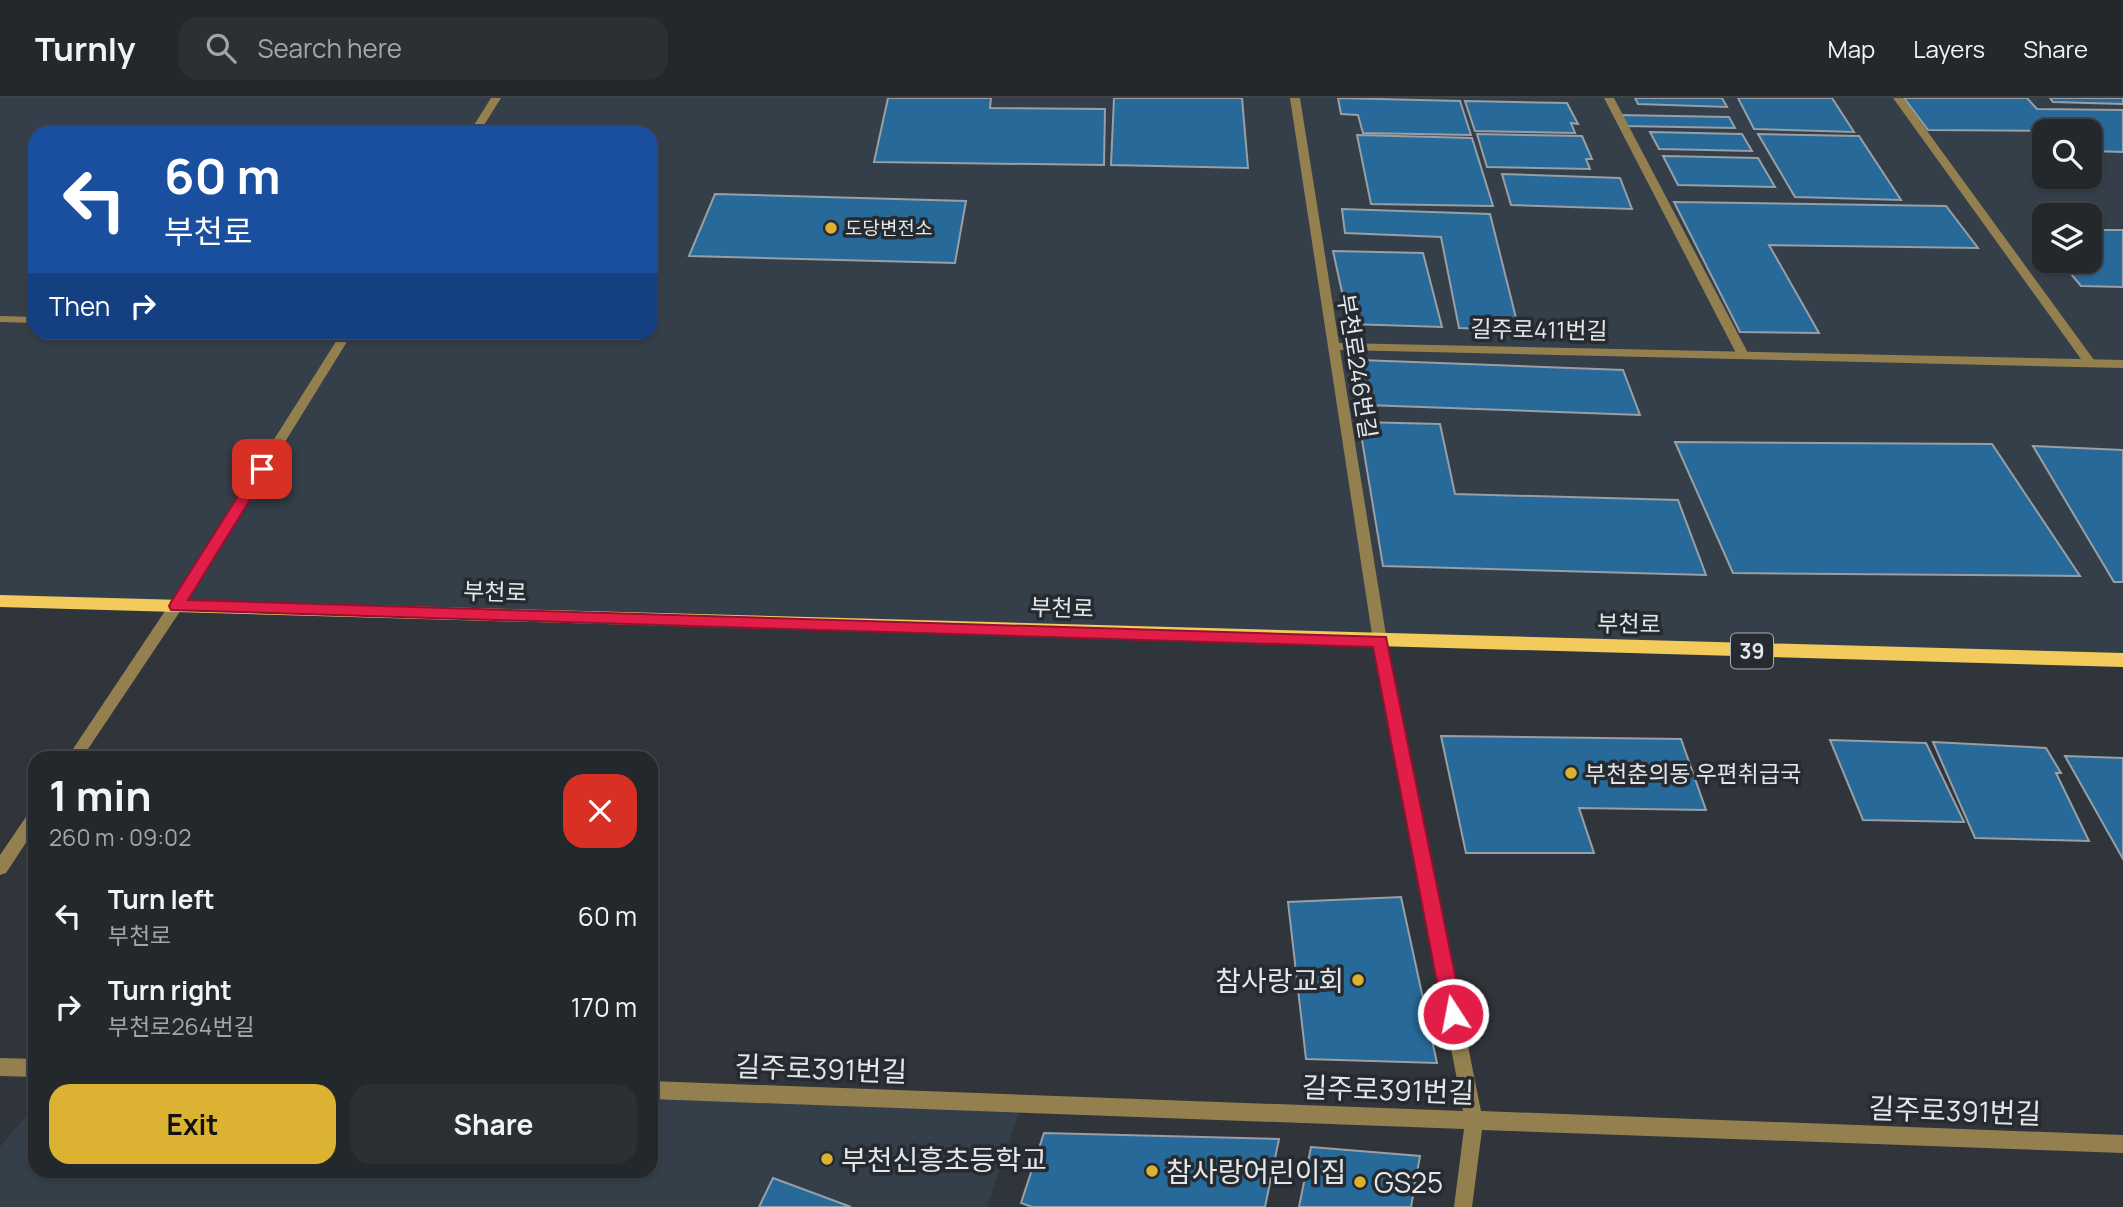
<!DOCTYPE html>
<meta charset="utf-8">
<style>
body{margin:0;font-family:Manrope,"Noto Sans KR",sans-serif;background:#2b3034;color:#f1f3f6;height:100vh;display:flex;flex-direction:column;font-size:26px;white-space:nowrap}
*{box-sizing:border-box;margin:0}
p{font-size:23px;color:#a3a6a9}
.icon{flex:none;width:38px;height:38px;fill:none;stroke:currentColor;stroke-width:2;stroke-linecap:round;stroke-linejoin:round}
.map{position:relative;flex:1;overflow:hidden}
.panel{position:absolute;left:28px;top:653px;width:630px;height:427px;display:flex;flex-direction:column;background:#23282c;border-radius:21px;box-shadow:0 2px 5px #0004,0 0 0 2px #404448}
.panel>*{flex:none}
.guide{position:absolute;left:28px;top:28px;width:630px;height:214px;border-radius:21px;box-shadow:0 2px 5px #0004,0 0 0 2px #404448;background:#1a4fa0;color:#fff;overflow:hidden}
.fabs{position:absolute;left:2032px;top:21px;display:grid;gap:14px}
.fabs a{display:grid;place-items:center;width:70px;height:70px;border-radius:14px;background:#23282c;box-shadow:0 2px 5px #0004,0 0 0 2px #404448;font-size:35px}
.pin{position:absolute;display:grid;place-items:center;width:60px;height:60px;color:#fff;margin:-30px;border-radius:14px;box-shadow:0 4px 10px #0006}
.me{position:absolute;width:77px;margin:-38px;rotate:349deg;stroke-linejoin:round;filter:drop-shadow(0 0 5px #0008)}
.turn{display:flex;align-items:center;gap:24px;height:147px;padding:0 21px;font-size:32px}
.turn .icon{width:91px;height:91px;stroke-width:2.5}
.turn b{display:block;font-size:49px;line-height:60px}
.then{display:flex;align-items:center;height:66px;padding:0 21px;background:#0003;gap:14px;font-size:26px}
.round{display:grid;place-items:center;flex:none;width:74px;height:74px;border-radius:21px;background:#2b3034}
.headline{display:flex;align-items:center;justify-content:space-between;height:119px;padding:0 21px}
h1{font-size:42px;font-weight:700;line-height:52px}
.primary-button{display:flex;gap:14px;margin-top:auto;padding:14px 21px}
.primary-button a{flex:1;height:80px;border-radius:21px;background:#dcb233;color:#111;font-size:28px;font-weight:700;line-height:80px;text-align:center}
.primary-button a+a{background:#2b3034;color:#f1f3f6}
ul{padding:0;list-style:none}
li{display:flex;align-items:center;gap:21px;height:91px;padding:0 21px}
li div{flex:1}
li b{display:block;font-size:26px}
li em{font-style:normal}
header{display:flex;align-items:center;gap:42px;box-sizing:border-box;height:98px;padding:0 35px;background:#23282c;border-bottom:2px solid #404448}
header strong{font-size:33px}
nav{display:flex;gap:38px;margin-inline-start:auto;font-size:24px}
.search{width:490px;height:63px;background:#2b3034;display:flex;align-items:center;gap:18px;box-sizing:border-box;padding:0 24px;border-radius:21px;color:#a3a6a9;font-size:26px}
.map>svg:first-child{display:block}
.built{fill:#343f49;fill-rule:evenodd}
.building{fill:#276998;stroke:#989fa5;stroke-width:2}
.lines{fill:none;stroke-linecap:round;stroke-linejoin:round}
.lane{fill:#94804f;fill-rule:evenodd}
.street{fill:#94804f;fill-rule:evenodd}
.primary{fill:#f3cb5d;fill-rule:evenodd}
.route{fill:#e11d48;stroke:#92132f;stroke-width:2}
.poi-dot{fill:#dcb233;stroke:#252b30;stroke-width:2.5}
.labels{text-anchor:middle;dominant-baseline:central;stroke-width:7;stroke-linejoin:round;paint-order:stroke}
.far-poi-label{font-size:19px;fill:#e3e7ea;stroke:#252b30;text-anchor:start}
.shield{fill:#252b30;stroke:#aaafb2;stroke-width:2}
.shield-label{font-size:21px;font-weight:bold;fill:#e3e7ea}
.street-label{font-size:23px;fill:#e3e7ea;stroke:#252b30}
.poi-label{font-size:23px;fill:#e3e7ea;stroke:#252b30;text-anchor:start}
.near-poi-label{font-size:28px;fill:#e3e7ea;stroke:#252b30;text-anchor:start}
.near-street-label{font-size:28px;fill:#e3e7ea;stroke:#252b30}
</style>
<header>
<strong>Turnly</strong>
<div class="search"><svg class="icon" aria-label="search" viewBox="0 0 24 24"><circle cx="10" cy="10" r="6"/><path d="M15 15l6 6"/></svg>Search here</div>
<nav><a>Map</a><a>Layers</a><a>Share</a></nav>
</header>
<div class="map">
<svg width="2123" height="1109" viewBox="0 0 2123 1109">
<rect width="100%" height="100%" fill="#2f353a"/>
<path class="built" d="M0,0H2123V563L0,504ZM2044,33H2090V79H2044ZM35,35H651V234H35ZM2044,117H2090V163H2044Z
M651,992L1022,1006L987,1109H0V1049L35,1007V1073H651Z"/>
<path class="building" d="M888,0H991L990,10L1105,11L1104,67L874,64Z
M1114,0H1242L1248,70L1111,67Z
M1338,0L1460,3L1471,37L1363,35L1358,17L1341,16Z
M1635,0H1722L1727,9L1638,6Z
M1738,0H1832L1854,34L1754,31Z
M1904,0H2027L2037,11L2123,12V54L2090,53V33L1928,32Z
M2050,0H2123V6L2053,4Z
M1465,3L1567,5L1578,26L1571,25L1575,35L1475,33Z
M1618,17L1729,19L1735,30L1623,28Z
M1650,34L1742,36L1752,53L1659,51Z
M1477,36L1582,38L1592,61H1586L1590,71L1487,69Z
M1758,36L1859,38L1901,102L1795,99Z
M1357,37L1472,40L1493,108L1371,106Z
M1663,58L1758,60L1775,89L1678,87Z
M1502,76L1620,80L1632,111L1511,107Z
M715,96L966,103L955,165L689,158Z
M1674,104L1946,108L1978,150L1769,147L1819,235L1740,234Z
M1342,111L1490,116L1519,232L1459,230L1441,139L1345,135Z
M2090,132H2123V189L2081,188L2060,163H2090Z
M1333,153L1423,155L1442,229L1349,226Z
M1360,262L1623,272L1640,317L1366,307Z
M1359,324L1440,326L1455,396L1678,402L1706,477L1383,468Z
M1675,344L1992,346L2080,478L1733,475Z
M2033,348L2123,352V484H2114Z
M1441,638L1681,641L1706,712L1579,710L1594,755H1466Z
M1830,642L1926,645L1964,724L1863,722Z
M1933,644L2046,650L2061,675H2056L2089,743L1975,740Z
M2065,658L2123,660V761Z
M1401,799L1437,965L1306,961L1288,804Z
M1044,1035L1279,1041L1265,1109H1032L1021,1105Z
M1311,1049L1420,1058L1411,1109H1299Z
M773,1080L851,1109H759Z"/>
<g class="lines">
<path class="lane" d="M1604,0H1614L1749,257L1747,259L1743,261L1737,257Z
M1893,0H1903L2094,262V268H2086Z"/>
<path class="street" d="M491,0H501L479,35H469Z
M1290,0H1300L1339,245L2123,262V270L1340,252L1387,543L1481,1013L2123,1037V1055L1482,1032L1472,1109H1454L1464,1031L651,1001V983L1463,1013L1373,543Z
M0,218L35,219V225L0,224Z
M342,234H353L181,512L82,660H67L171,504Z
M35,711V731L6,775L0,777V757L30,713Z
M0,960L35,961V979L0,978Z"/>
<path class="primary" d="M0,497L2123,555V569L0,509Z"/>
</g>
<path class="route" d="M262,366L269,371L188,502L1386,539L1463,916L1460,923L1453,925L1446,923L1443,916L1373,549L171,512L169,508L171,504L257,368Z"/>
<g class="poi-dot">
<circle cx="831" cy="130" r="7"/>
<circle cx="1571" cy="675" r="7"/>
<circle cx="1358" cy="882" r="7"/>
<circle cx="827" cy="1061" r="7"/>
<circle cx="1152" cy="1073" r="7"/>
<circle cx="1360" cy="1084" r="7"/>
</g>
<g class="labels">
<g class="far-poi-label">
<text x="845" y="130">도당변전소</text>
</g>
<rect class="shield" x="1731" y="535.5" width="42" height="35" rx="5"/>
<g class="shield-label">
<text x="1752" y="553">39</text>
</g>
<g class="street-label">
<text transform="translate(1539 231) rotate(1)">길주로411번길</text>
<text transform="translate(1358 268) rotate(81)">부천로246번길</text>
<text transform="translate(495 493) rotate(2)">부천로</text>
<text transform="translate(1062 509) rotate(2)">부천로</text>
<text transform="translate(1629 525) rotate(1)">부천로</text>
</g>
<g class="poi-label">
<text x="1585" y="675">부천춘의동 우편취급국</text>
</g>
<g class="near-poi-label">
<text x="1344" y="882" text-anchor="end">참사랑교회</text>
<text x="841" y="1061">부천신흥초등학교</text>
<text x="1166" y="1073">참사랑어린이집</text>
<text x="1374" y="1084">GS25</text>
</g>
<g class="near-street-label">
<text transform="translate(821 970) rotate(2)">길주로391번길</text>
<text transform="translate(1388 991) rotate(2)">길주로391번길</text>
<text transform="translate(1955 1012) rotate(2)">길주로391번길</text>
</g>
</g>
</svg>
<div class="fabs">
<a><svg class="icon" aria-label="search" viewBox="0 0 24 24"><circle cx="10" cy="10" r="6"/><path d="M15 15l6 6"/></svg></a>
<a><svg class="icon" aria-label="layers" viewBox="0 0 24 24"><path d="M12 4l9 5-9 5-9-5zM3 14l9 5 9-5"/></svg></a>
</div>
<div class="pin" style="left:262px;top:371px;background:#d93025"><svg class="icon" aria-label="arrive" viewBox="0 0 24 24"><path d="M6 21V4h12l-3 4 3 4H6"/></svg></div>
<svg class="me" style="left:1453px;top:916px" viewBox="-20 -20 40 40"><circle r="17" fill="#e11d48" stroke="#fff" stroke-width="3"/><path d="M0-11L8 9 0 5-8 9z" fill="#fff"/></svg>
<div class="guide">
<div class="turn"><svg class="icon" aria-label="left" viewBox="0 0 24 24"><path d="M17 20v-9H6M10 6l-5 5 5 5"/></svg><div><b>60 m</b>부천로</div></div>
<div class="then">Then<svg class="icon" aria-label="right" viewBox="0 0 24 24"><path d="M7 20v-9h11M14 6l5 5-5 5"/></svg></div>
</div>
<section class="panel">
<div class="headline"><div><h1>1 min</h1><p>260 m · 09:02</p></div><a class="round" style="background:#d93025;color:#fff"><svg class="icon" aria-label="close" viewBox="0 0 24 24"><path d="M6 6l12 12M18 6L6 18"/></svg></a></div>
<ul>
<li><svg class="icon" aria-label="left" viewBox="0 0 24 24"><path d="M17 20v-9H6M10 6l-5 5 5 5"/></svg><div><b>Turn left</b><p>부천로</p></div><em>60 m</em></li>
<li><svg class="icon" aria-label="right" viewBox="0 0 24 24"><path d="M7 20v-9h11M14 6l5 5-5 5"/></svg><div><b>Turn right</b><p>부천로264번길</p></div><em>170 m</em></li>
</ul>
<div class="primary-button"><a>Exit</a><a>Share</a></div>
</section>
</div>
